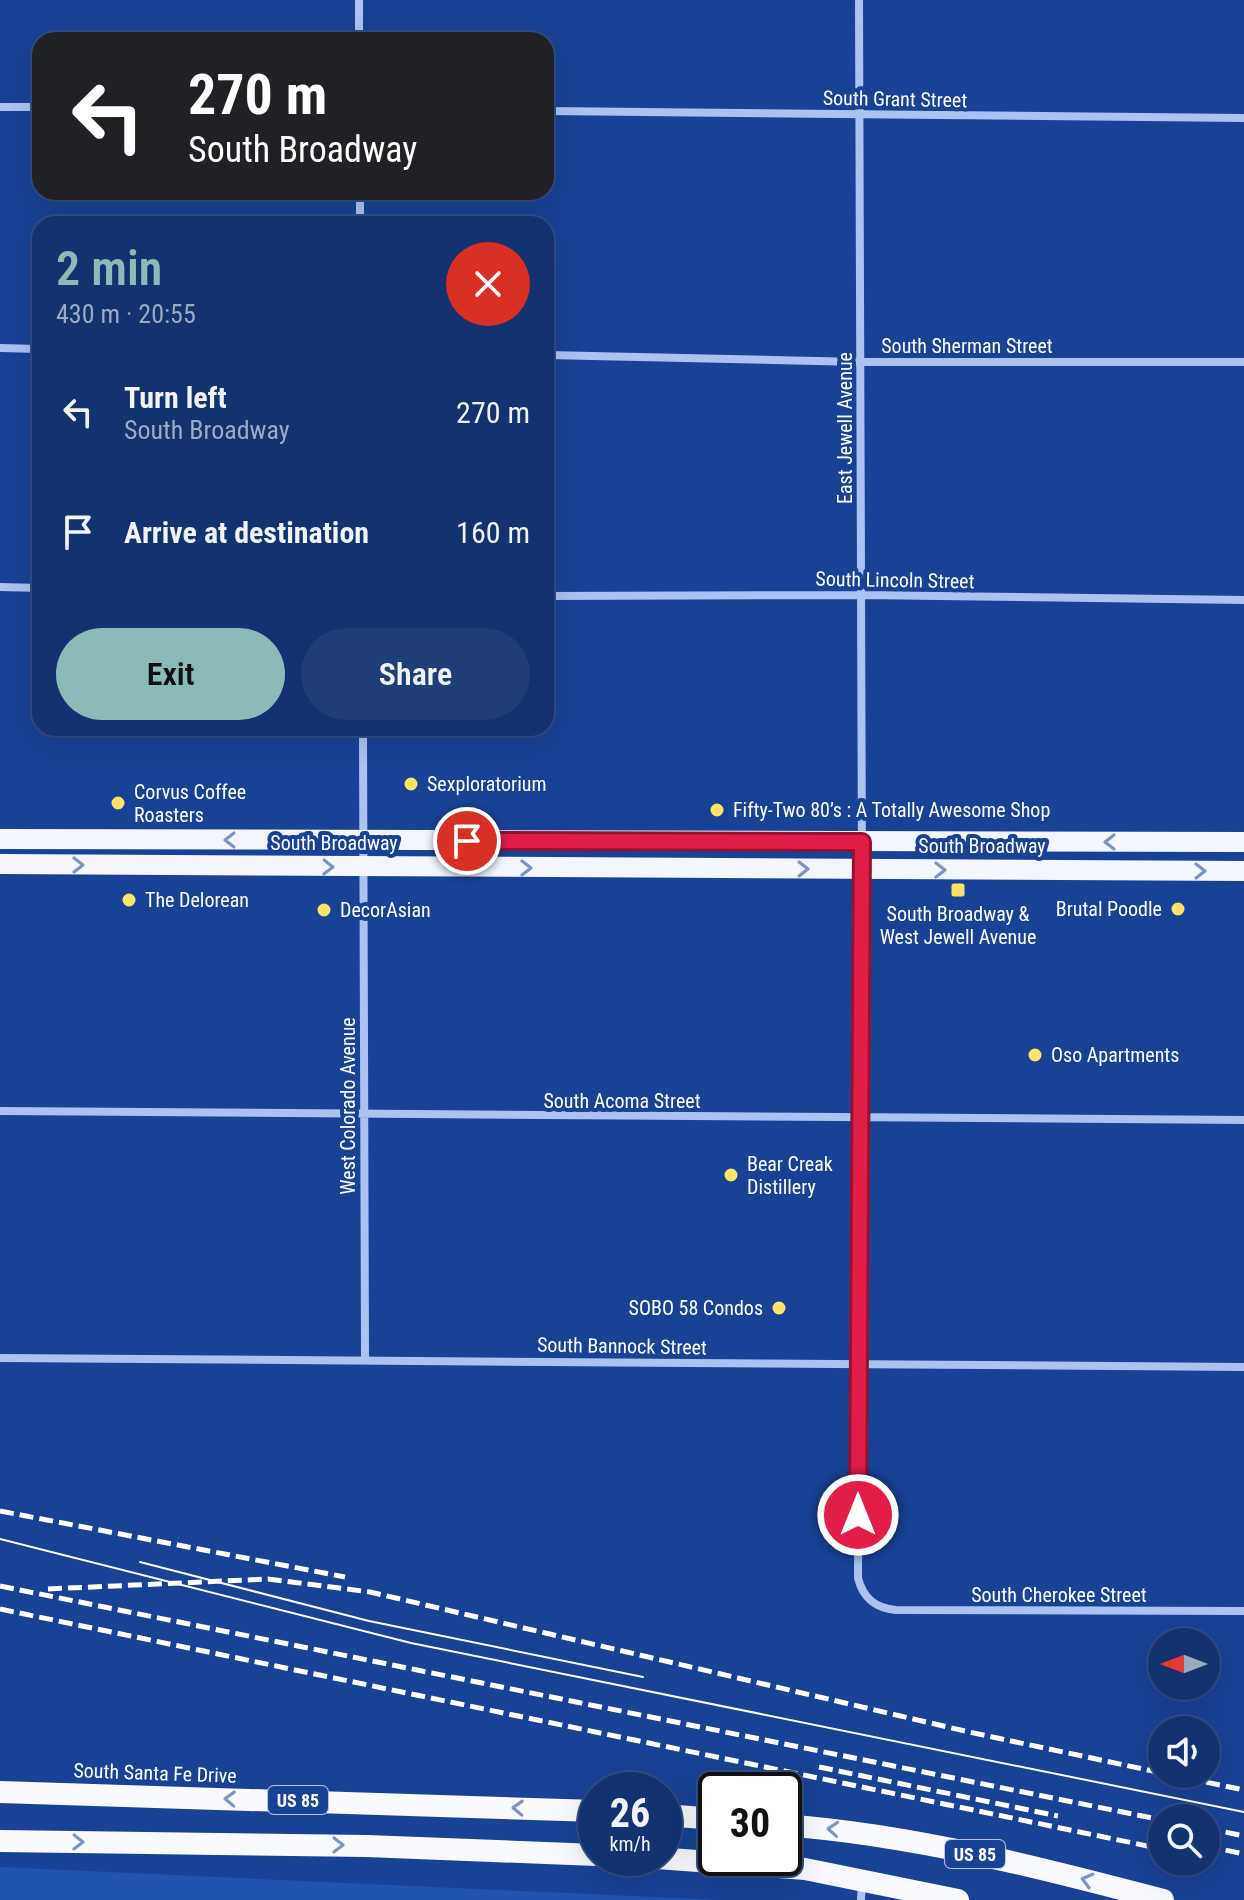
<!DOCTYPE html>
<meta charset="utf-8">
<style>
body{margin:0;font-family:"Roboto Condensed",sans-serif;background:#1f3e78;color:#f1f3f6;height:100vh;display:flex;flex-direction:column;font-size:30px;white-space:nowrap}
*{box-sizing:border-box;margin:0}
p{font-size:26px;color:#9caac3}
.icon{flex:none;width:44px;height:44px;fill:none;stroke:currentColor;stroke-width:2;stroke-linecap:round;stroke-linejoin:round}
.map{position:relative;flex:1;overflow:hidden}
.panel{position:absolute;left:32px;top:216px;width:522px;height:520px;display:flex;flex-direction:column;background:#123270;border-radius:24px;box-shadow:0 8px 32px #0002,0 0 0 2px #314d83}
.panel>*{flex:none}
.hud{position:absolute;left:32px;top:32px;width:522px;height:168px;border-radius:24px;box-shadow:0 8px 32px #0002,0 0 0 2px #314d83;background:#202124;color:#fff;overflow:hidden}
.needle{width:52px;rotate:270deg}
.fabs{position:absolute;left:1148px;top:1628px;display:grid;gap:16px}
.fabs a{display:grid;place-items:center;width:72px;height:72px;border-radius:50%;background:#123270;box-shadow:0 8px 32px #0002,0 0 0 2px #314d83;font-size:40px}
.speed{position:absolute;left:578px;top:1772px;display:flex;gap:16px;font-size:40px;font-weight:700;text-align:center}
.speed>*{display:grid;place-content:center;width:104px;height:104px;border-radius:50%;background:#123270;box-shadow:0 8px 32px #0002,0 0 0 2px #314d83;line-height:1}
.speed small{font-size:20px;font-weight:400}
.speed .limit{border:4px solid #111;border-radius:12px;background:#fff;color:#111}
.pin{position:absolute;display:grid;place-items:center;width:68px;height:68px;color:#fff;margin:-34px;border:4px solid #fff;border-radius:50%;box-shadow:0 2px 8px #0007}
.me{position:absolute;width:88px;margin:-44px;rotate:0deg;stroke-linejoin:round;filter:drop-shadow(0 0 6px #0008)}
.turn{display:flex;align-items:center;gap:28px;height:168px;padding:0 24px;font-size:36px}
.turn .icon{width:104px;height:104px;stroke-width:2.5}
.turn b{display:block;font-size:56px;line-height:68px}
.round{display:grid;place-items:center;flex:none;width:84px;height:84px;border-radius:42px;background:#1f3e78}
.overview{display:flex;align-items:center;justify-content:space-between;height:136px;padding:0 24px}
h1{font-size:48px;font-weight:600;line-height:60px;color:#8bbbb9}
.button{display:flex;gap:16px;margin-top:auto;padding:16px 24px}
.button a{flex:1;height:92px;border-radius:48px;background:#8bbbb9;color:#111;font-size:32px;font-weight:600;line-height:92px;text-align:center}
.button a+a{background:#1f3e78;color:#f1f3f6}
ul{padding:0;list-style:none}
li{display:flex;align-items:center;gap:24px;height:120px;padding:0 24px}
li div{flex:1}
li b{display:block;font-size:30px}
li em{font-style:normal}
.map>svg:first-child{display:block}
.green{fill:#2052af}
.lines{fill:none;stroke-linecap:round;stroke-linejoin:round}
.minor{stroke:#aac3f1;stroke-width:8}
.primary{stroke:#f3f6ff;stroke-width:20}
.trunk{stroke:#f9faff;stroke-width:22}
.tram{stroke:#fff;stroke-width:2}
.rail{stroke:#fff;stroke-width:5;stroke-dasharray:14 6;stroke-linecap:butt}
.oneway{stroke:#7b93c5}
.oneway2{stroke:#7d95c5}
.route-casing{stroke:#92132f;stroke-width:20}
.route{stroke:#e11d48;stroke-width:14}
.poi-dot{fill:#ffe369;stroke:#184295;stroke-width:3}
.labels{text-anchor:middle;dominant-baseline:central;stroke-width:8;stroke-linejoin:round;paint-order:stroke}
.shield{fill:#184295;stroke:#bac6df;stroke-width:2}
.shield-label{font-size:18px;font-weight:bold;fill:#fff}
.street-label{font-size:20px;fill:#fff;stroke:#184295}
.poi-label{font-size:20px;fill:#fff;stroke:#184295;text-anchor:start}
</style>
<div class="map">
<svg width="1244" height="1900" viewBox="0 0 1244 1900">
<rect width="100%" height="100%" fill="#184295"/>
<path class="green" d="M0,1867L720,1900H0Z"/>
<g class="lines">
<path class="minor" d="M359,0V40
M859,0L862,869L858,1578C863,1598 875,1608 896,1610L1244,1611
M0,107H40
M546,111L1244,118
M360,192V224
M0,348L40,349
M546,355L860,362H1244
M0,587L40,588
M546,596L861,595L1244,600
M363,728L365,1358
M0,1111L1244,1120
M0,1358L1244,1367
M861,1900L862,1881"/>
<path class="primary" d="M0,839L1244,842
M0,864L1244,871"/>
<path class="trunk" d="M0,1792L596,1811
M664,1815L716,1819
M784,1825C913,1835 1038,1867 1163,1900
M0,1841L367,1846L596,1855
M657,1858L805,1869L958,1900"/>
<path class="tram" d="M0,1539L411,1643L1244,1812
M140,1562L369,1621L643,1677"/>
<path class="rail" d="M0,1511L345,1577
M0,1586L1162,1820
M48,1589L268,1579L370,1592L969,1732L1162,1773
M0,1609L1162,1849
M819,1767L1058,1816
M1167,1774L1244,1790
M1206,1828L1244,1836
M1206,1846L1244,1854"/>
</g>
<defs><path id="oneway-chevron" d="M-2-3.5L2.5 0L-2 3.5" fill="none" stroke-width="1.6" stroke-linecap="round" stroke-linejoin="round" transform="scale(2)"/></defs>
<g class="oneway">
<use href="#oneway-chevron" transform="translate(230 840) rotate(-180)"/>
<use href="#oneway-chevron" transform="translate(1110 842) rotate(-180)"/>
<use href="#oneway-chevron" transform="translate(78 865)"/>
<use href="#oneway-chevron" transform="translate(328 867) rotate(1)"/>
<use href="#oneway-chevron" transform="translate(526 868)"/>
<use href="#oneway-chevron" transform="translate(803 869)"/>
<use href="#oneway-chevron" transform="translate(940 870)"/>
<use href="#oneway-chevron" transform="translate(1200 871)"/>
</g>
<g class="oneway2">
<use href="#oneway-chevron" transform="translate(230 1799) rotate(-178)"/>
<use href="#oneway-chevron" transform="translate(518 1808) rotate(-178)"/>
<use href="#oneway-chevron" transform="translate(833 1829) rotate(-175)"/>
<use href="#oneway-chevron" transform="translate(78 1842) rotate(1)"/>
<use href="#oneway-chevron" transform="translate(338 1845) rotate(1)"/>
<use href="#oneway-chevron" transform="translate(1087 1880) rotate(-165)"/>
</g>
<g class="lines">
<g class="route-casing">
<path id="route" d="M467,841L862,842L858,1515"/>
</g>
<use href="#route" class="route"/>
</g>
<g class="poi-dot">
<circle cx="411" cy="784" r="8"/>
<circle cx="118" cy="803" r="8"/>
<circle cx="717" cy="810" r="8"/>
<rect x="950" y="882" width="16" height="16" rx="4"/>
<circle cx="129" cy="900" r="8"/>
<circle cx="1178" cy="909" r="8"/>
<circle cx="324" cy="910" r="8"/>
<circle cx="1035" cy="1055" r="8"/>
<circle cx="731" cy="1175" r="8"/>
<circle cx="779" cy="1308" r="8"/>
</g>
<g class="labels">
<g class="shield">
<rect x="268" y="1786" width="60" height="28" rx="6"/>
<rect x="945" y="1840" width="60" height="28" rx="6"/>
</g>
<g class="shield-label">
<text x="298" y="1800">US 85</text>
<text x="975" y="1854">US 85</text>
</g>
<g class="street-label">
<text transform="translate(895 99) rotate(1)">South Grant Street</text>
<text x="967" y="346">South Sherman Street</text>
<text transform="translate(845 428) rotate(-90)">East Jewell Avenue</text>
<text transform="translate(895 580) rotate(1)">South Lincoln Street</text>
<text x="334" y="843">South Broadway</text>
<text x="982" y="846">South Broadway</text>
<text x="622" y="1101">South Acoma Street</text>
<text transform="translate(348 1106) rotate(-90)">West Colorado Avenue</text>
<text transform="translate(622 1346) rotate(1)">South Bannock Street</text>
<text x="1059" y="1595">South Cherokee Street</text>
<text transform="translate(155 1773) rotate(2)">South Santa Fe Drive</text>
</g>
<g class="poi-label">
<text x="427" y="784">Sexploratorium</text>
<text x="134" y="792">Corvus Coffee<tspan x="134" dy="23">Roasters</tspan></text>
<text x="733" y="810">Fifty-Two 80’s : A Totally Awesome Shop</text>
<text x="145" y="900">The Delorean</text>
<text x="1162" y="909" text-anchor="end">Brutal Poodle</text>
<text x="340" y="910">DecorAsian</text>
<text x="958" y="914" text-anchor="middle">South Broadway &amp;<tspan x="958" dy="23">West Jewell Avenue</tspan></text>
<text x="1051" y="1055">Oso Apartments</text>
<text x="747" y="1164">Bear Creak<tspan x="747" dy="23">Distillery</tspan></text>
<text x="763" y="1308" text-anchor="end">SOBO 58 Condos</text>
</g>
</g>
</svg>
<div class="fabs">
<a><svg class="needle" viewBox="-14 -14 28 28"><path d="M0-13l5 13h-10z" fill="#e53935"/><path d="M0 13l5-13h-10z" fill="#9caac3"/></svg></a>
<a><svg class="icon" aria-label="sound" viewBox="0 0 24 24"><path d="M4 9h4l5-4v14l-5-4H4zM17 9q2 3 0 6"/></svg></a>
<a><svg class="icon" aria-label="search" viewBox="0 0 24 24"><circle cx="10" cy="10" r="6"/><path d="M15 15l6 6"/></svg></a>
</div>
<div class="speed"><div>26<small>km/h</small></div><div class="limit">30</div></div>
<div class="pin" style="left:467px;top:841px;background:#d93025"><svg class="icon" aria-label="arrive" viewBox="0 0 24 24"><path d="M6 21V4h12l-3 4 3 4H6"/></svg></div>
<svg class="me" style="left:858px;top:1515px" viewBox="-20 -20 40 40"><circle r="17" fill="#e11d48" stroke="#fff" stroke-width="3"/><path d="M0-11L8 9 0 5-8 9z" fill="#fff"/></svg>
<div class="hud">
<div class="turn"><svg class="icon" aria-label="left" viewBox="0 0 24 24"><path d="M17 20v-9H6M10 6l-5 5 5 5"/></svg><div><b>270 m</b>South Broadway</div></div>
</div>
<section class="panel">
<div class="overview"><div><h1>2 min</h1><p>430 m · 20:55</p></div><a class="round" style="background:#d93025;color:#fff"><svg class="icon" aria-label="close" viewBox="0 0 24 24"><path d="M6 6l12 12M18 6L6 18"/></svg></a></div>
<ul>
<li><svg class="icon" aria-label="left" viewBox="0 0 24 24"><path d="M17 20v-9H6M10 6l-5 5 5 5"/></svg><div><b>Turn left</b><p>South Broadway</p></div><em>270 m</em></li>
<li><svg class="icon" aria-label="arrive" viewBox="0 0 24 24"><path d="M6 21V4h12l-3 4 3 4H6"/></svg><div><b>Arrive at destination</b></div><em>160 m</em></li>
</ul>
<div class="button"><a>Exit</a><a>Share</a></div>
</section>
</div>
